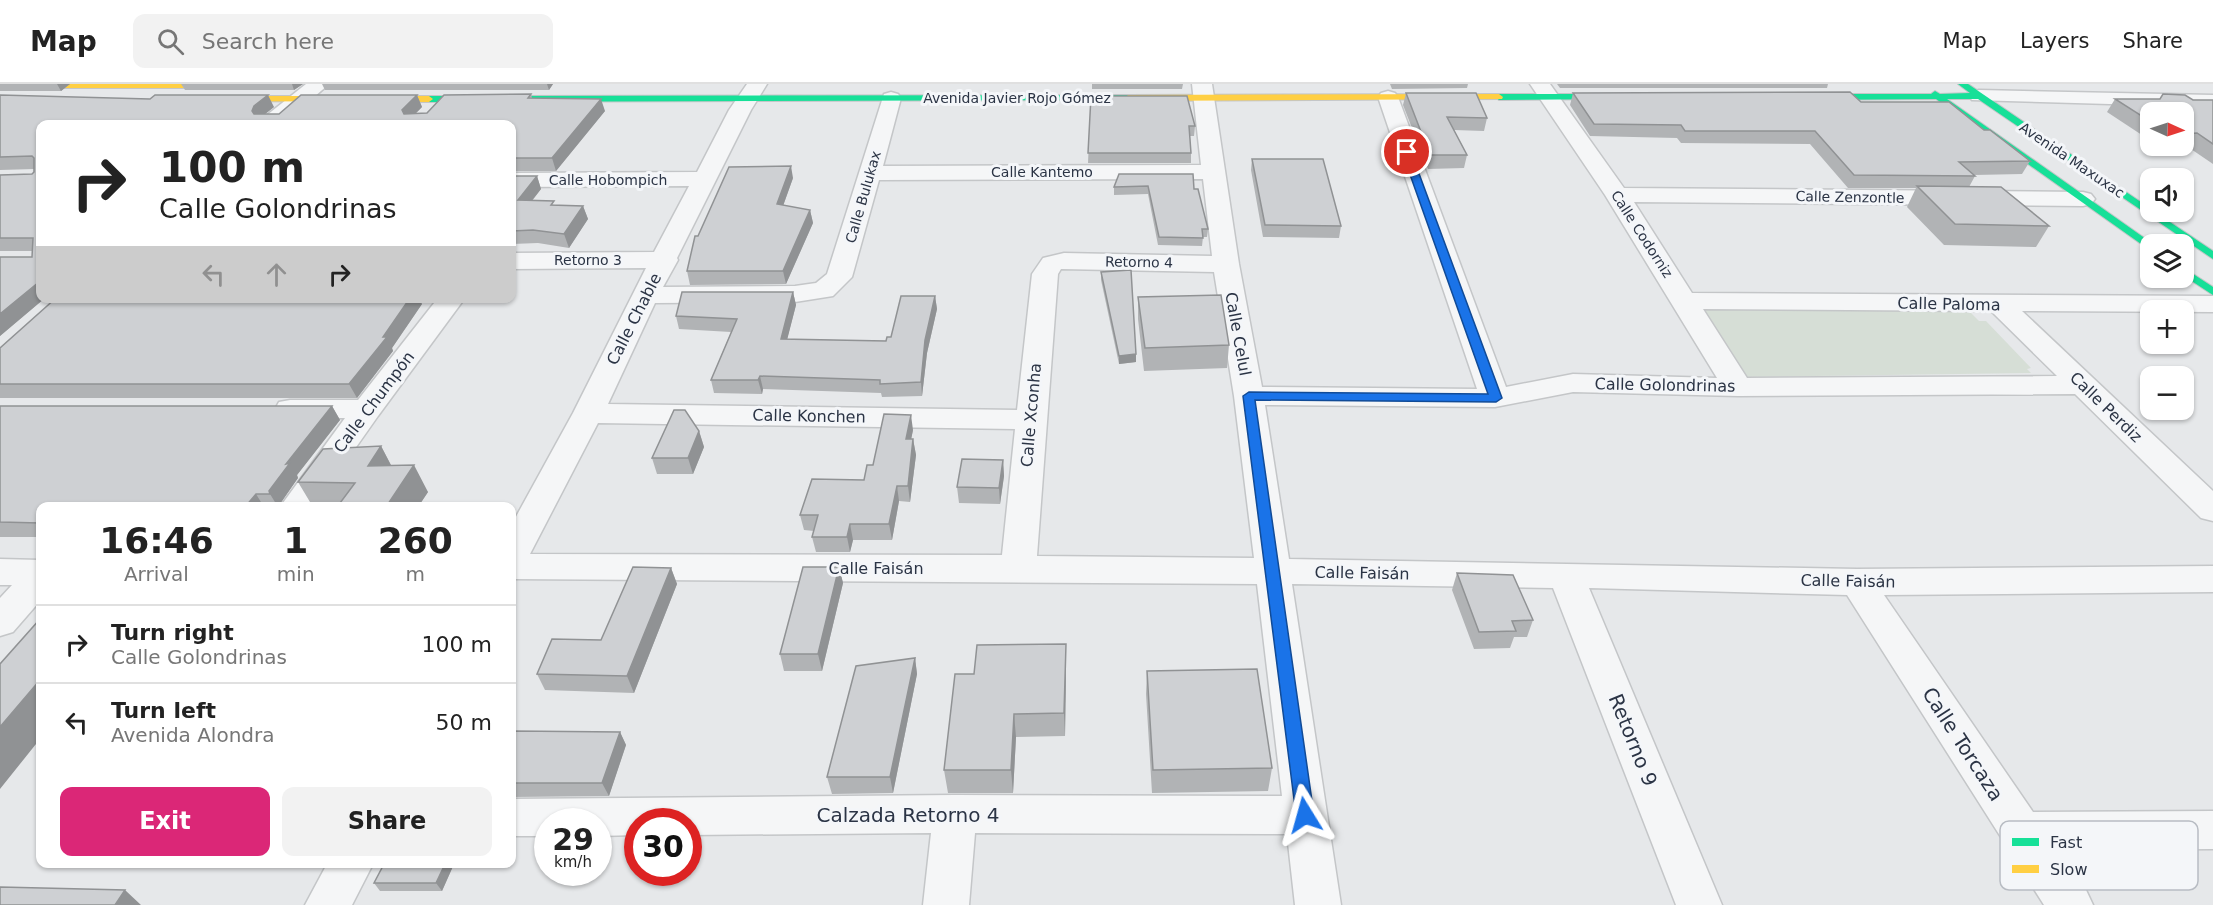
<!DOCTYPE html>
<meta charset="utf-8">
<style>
body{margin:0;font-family:"DejaVu Sans",sans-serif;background:#f2f2f2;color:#222;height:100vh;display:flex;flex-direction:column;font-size:22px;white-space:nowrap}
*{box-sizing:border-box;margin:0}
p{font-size:20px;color:#767676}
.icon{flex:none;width:33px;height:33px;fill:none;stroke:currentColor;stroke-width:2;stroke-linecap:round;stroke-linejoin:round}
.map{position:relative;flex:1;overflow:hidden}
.panel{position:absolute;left:36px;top:418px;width:480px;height:366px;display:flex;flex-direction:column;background:#fff;border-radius:12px;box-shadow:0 2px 4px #0004}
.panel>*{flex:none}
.top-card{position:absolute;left:36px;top:36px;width:480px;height:183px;border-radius:12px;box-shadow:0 2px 4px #0004;background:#fff;color:#222;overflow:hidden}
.needle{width:39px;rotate:93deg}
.tools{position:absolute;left:2140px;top:18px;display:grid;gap:12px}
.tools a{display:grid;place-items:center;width:54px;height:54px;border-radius:12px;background:#fff;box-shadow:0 2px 4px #0004;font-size:30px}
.speed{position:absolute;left:534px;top:724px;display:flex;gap:12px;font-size:30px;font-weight:700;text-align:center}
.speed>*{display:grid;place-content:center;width:78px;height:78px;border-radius:50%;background:#fff;box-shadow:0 2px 4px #0004;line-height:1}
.speed small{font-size:15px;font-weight:400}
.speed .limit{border:9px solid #d22;background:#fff;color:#111}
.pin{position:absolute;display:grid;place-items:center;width:51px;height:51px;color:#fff;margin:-26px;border:3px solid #fff;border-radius:50%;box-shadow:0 2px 6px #0007}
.me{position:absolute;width:66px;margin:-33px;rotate:352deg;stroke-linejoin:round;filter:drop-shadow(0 0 4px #0008)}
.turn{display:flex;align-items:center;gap:21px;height:126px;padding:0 24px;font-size:27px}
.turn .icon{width:78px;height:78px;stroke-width:2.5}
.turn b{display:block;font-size:42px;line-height:51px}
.lanes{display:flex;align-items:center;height:57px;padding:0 24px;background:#0003;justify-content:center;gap:30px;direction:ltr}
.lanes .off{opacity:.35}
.eta{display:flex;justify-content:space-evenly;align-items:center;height:102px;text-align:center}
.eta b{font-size:36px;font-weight:800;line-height:42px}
.primary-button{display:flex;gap:12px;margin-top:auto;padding:12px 24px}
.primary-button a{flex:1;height:69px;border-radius:12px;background:#db2777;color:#fff;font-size:24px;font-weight:800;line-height:69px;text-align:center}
.primary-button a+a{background:#f2f2f2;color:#222}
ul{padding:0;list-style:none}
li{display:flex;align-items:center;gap:18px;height:78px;padding:0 24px;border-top:2px solid #e0e0e0}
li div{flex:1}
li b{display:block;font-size:22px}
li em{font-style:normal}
header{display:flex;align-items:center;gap:36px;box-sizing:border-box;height:84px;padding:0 30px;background:#fff;border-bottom:2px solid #e0e0e0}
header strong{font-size:28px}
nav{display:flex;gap:33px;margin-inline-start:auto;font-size:21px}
.search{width:420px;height:54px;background:#f2f2f2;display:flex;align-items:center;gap:15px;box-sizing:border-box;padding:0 21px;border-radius:12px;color:#767676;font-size:22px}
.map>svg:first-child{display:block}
.green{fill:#d6ded6}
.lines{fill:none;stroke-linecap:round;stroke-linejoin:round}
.street-casing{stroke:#c4c6c8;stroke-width:3}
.fast-casing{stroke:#c4c6c8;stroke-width:2}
.slow-casing{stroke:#c4c6c8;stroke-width:2}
.street{fill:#f5f6f7;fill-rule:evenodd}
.fast{fill:#16e098;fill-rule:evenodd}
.slow{fill:#ffcf43;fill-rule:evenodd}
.wall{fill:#b1b3b5}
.shaded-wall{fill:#909294}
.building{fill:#ced0d3;stroke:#909294;stroke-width:1.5}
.route{fill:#1a73e8;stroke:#114b97;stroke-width:1.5}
.labels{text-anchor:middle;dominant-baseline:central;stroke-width:6;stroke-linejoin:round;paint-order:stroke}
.far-street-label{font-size:14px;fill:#2b3445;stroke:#f4f6f9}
.street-label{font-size:16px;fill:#2b3445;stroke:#f4f6f9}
.near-street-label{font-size:20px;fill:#2b3445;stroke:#f4f6f9}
.key{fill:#f4f6f9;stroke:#b8bcc3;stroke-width:1.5}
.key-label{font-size:16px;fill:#2b3445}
</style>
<header>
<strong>Map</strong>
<div class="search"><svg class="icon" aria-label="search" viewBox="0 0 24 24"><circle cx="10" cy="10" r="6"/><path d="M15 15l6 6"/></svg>Search here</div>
<nav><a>Map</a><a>Layers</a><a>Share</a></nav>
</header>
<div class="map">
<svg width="2213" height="821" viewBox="0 0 2213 821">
<rect width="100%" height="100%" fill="#e6e8ea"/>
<path class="green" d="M1693,223H1965L1979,237H1986L2031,284L2027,285L2031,289L1736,293Z"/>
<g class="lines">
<g class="street-casing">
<path id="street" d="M306,0H329L283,40H260L262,35Z
M747,0H767L751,26L677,174L678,176L663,203L795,202L816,199L827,190L884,10L891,8L898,10L901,14L883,82L1201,81L1192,0H1212L1239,180L1262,303L1477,305L1378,13L1381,9L1388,7L1395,9L1398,13L1506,303L1573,290L1717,294L1605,111L1530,0H1550L1624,104L2083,108L2091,110L2095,115L2091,120L2083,122L1634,118L1692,209L2213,212V228L2022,227L2213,407V437L2201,434L2075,310L1738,312L1573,308L1495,323L1265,321L1289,475L1857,485L2213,482V508L1884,511L2033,728L2213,727V765L2059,766L2086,806L2093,821H2044L1847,511L1589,504L1722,821H1676L1553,504L1292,500L1341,821H1295L1287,750L975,749L969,821H923L931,749L688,751V738H638V751L598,752V738H548V752H512V715L955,711L1282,712L1257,500L512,495V440L573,329L646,184L512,185V169L654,168L689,102L512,103V89L697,88L729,26ZM1203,95L1212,172L1064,169L1043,174L1032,190L1017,326L608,320L655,219L795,218L833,212L852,193L879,96ZM1061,185L1214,188L1234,312L1254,474L1037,472L1058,190ZM1703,225L1991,227L2057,292L1747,294ZM598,339L1015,345L1002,471L530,470Z
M1979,6L2213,11V23L1972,16L1969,12L1972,8Z
M438,214H465L378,332L314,423H280L345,334H290L279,332L275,325L279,318L290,316H358Z
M0,475L40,476V517L13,548L0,552V514L12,501H0Z
M327,780H373L352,821H305Z"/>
</g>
<g class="fast-casing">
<path id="fast" d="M1958,0H1968L2151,125V128H2155L2213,167V175L1978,15H1947L2153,160H2151V167L1936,15L1811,16L1807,13L1811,10H1931L1935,7L1940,10L1970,9Z
M1618,10L1621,11V15L1499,16L1495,13L1499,10Z
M1128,11L1132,14L1131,16L429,18L425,15L429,12Z
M2184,184L2213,203V211L2184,192Z"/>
</g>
<g class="slow-casing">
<path id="slow" d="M0,0H230L231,1L227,4H0Z
M1499,10L1503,13L1502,15L1128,17L1124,14L1128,11Z
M224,12H429L433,15L429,18L221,17V13Z"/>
</g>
<use href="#street" class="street"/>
<use href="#fast" class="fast"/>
<use href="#slow" class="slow"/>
</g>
<path class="wall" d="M0,0H70L61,7H0Z
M181,0H303L294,6H185Z
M322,0H553L549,6H325Z
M1092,0H1183L1182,5H1092Z
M1390,0H1468L1467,4L1392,5Z
M1557,0H1828L1827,4H1560Z
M1406,9L1487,34L1484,47L1454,46L1467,71L1464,84L1428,85L1403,21Z
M1573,9L1861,18L1984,46L2030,77L2022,90L1974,91L1975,92L1969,103L2049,142L2036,163L1944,161L1907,123L1916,104H1848L1810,60L1681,59L1677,54L1590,52L1570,21Z
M531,10L532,14L605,27L556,87H512V40H40V214H45L0,252V173H32V167H0V91L32,90L34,88V85L0,86V11L274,23L265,30H279L417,11L422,23L415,30L427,29Z
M1091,12L1195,42L1194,52H1190L1191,69V79H1088Z
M2115,15L2213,16V80L2188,63L2162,64L2158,62H2184V28H2151V57L2107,28Z
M1252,75L1341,142L1339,154L1263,153L1251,86Z
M1119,90L1194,105L1208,145L1207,153H1203L1202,162L1158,161L1148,110L1114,111V103Z
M512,92H537L541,105L532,117L555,121L583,122L588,135L569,164L538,159L512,160Z
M793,94L783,122L810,126L813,139L786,200L690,201L687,187L698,152Z
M1101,188L1136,278L1119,280L1101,196Z
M793,208L796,221L787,255L886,257L935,212L937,225L927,269L922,312L882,313L881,309L763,305L762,310L714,309L711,296L731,248L679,245L676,232Z
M1138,213L1229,261L1227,284L1144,287L1138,235Z
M422,220L392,264L393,267L357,314H0V264Z
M0,322H332L340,336L297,391L298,394L278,422L279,423H40V453H0Z
M913,346L911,355H913L916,371L910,418L899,417L892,456H853L850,468H816L812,453L814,447L804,446L800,431L864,396L873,381Z
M699,347L704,363L693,390H657L652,374Z
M381,362L391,381L428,408L418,423H313L298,398Z
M1003,376L1004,392L1000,420L959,419L957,403Z
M839,483L843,499L822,587H784L780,570Z
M671,484L677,500L634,609L545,606L537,590L601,556Z
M1457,489L1533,536L1527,553H1514L1510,564L1474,565L1452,506Z
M915,574L917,590L893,709L832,710L827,693Z
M1066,584L1065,652L1016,653L1013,709H948L944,686L974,590Z
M1147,587L1272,684L1268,707L1152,709L1146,610Z
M620,648L626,661L609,712L512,713V652Z
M384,780H454L442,807H380L374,799Z"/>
<path class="shaded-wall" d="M57,0H70L61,7Z
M292,0H303L294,6Z
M547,0H553L549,6Z
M268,11L274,23L260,34L258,39L252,27L254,22Z
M417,11L422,23L407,38L402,26Z
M601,15L605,27L556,87L552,74Z
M791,82L793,94L779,133L777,120Z
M537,92L541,105L522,129L518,116Z
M583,122L588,135L569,164L564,150Z
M810,126L813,139L786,200L783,187Z
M39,198L40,201V214H45L0,252V230Z
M793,208L796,221L784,268L781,255Z
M935,212L937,225L927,269L922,312L921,298L925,256Z
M410,214H419L422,220L392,264L393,267L357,314L349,300Z
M1136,270V278L1119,280V272Z
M760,292L763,305L762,310L758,296Z
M332,322L340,336L297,391L298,394L278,423L270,410L269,407L286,380Z
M911,331L913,346L908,371L906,355Z
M699,347L704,363L693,390L688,374Z
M913,355L916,371L910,418L908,402Z
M381,362L395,389L368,382Z
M1003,376L1004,392L1000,420L999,404Z
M414,381L428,408L418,423H386Z
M897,402L899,417L892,456L889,440Z
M256,410L264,423H245Z
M850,440L853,456L850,468L847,453Z
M839,483L843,499L822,587L818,570Z
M671,484L677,500L634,609L627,592Z
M1066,560V584L1065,652L1064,629Z
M915,574L917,590L893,709L890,693Z
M40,596V655L0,705V643Z
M1014,630L1016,653L1013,709L1011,686Z
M620,648L626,661L609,712L602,699Z
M445,780H454L442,807L436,799Z
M125,806L141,821H115Z"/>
<path class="building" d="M1850,8L1861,18H1949L1984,46H1990L2030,77L1959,78L1975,92L1854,91L1815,47H1685L1681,41L1594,40L1573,9Z
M1406,9H1476L1487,34L1447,33L1467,71H1430Z
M531,10L528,14L601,15L552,74H512V40H40V198H39L0,230V173H32L33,154H0V91L32,90L34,88V74L32,72L0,73V11L150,15L155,11H268L254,22L252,27L254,30H279L301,11H417L402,26L404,30L427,29L444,11Z
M2163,10L2185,11L2193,16H2213V60L2197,49L2184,50V28H2151V38L2115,15H2160Z
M1091,12H1187L1195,42H1189L1191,69H1088Z
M1252,75H1323L1341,142L1265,141Z
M791,82L777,120L810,126L783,187H687L695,152H698L729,83Z
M1119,90H1193L1194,105H1198L1208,145H1202L1203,154L1159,153L1148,102L1114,103Z
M512,92H537L518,116L554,117L551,121L583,122L564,150L533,146L512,147Z
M1917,102L2001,103L2049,142L1955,140Z
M1131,186L1136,270L1119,272L1101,188Z
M682,208H793L781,255L886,257L887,253H891L901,212H935L925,256L921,298L880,300V296L760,292L758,296H711L737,235L676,232Z
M1221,211L1229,261L1145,264L1138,213Z
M56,214H410L383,253H387L349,300H0V264Z
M0,322H332L286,380L290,379L269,407L270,410H256L245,423H40V439L0,438Z
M674,326H685L699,347L688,374H652Z
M884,330L911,331L906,355H913L908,402H897L889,440H850L847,453H812L818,431H800L812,395L864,396L867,381H873Z
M381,362L368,382L414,381L386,423H337L355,399L298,398L323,365Z
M962,375L1003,376L999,404L957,403Z
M633,483L671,484L627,592L537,590L552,555L601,556Z
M803,483H839L818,570H780Z
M1457,489L1513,491L1533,536L1512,537L1516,547L1479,548Z
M40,535V596L0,643V580Z
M1066,560L1064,629L1014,630L1011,686H944L955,590H974L977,561Z
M915,574L890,693H827L856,582Z
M1257,585L1272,684L1153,686L1147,587Z
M513,647L620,648L602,699H512V652Z
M40,704V723L38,714Z
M384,780H445L436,799H374Z
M0,803L125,806L115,821H0Z"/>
<path class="route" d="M1403,66L1411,68L1502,314L1496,318L1255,316L1314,731L1311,737L1305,739L1299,737L1296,731L1243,312L1249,308L1488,310L1402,68Z"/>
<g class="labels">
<g class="far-street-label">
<text x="1017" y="14">Avenida Javier Rojo Gómez</text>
<text transform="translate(2072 76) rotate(34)">Avenida Maxuxac</text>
<text x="1042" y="88">Calle Kantemo</text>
<text x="608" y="96">Calle Hobompich</text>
<text transform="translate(863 113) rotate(-74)">Calle Bulukax</text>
<text transform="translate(1850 113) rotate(1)">Calle Zenzontle</text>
<text transform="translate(1642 150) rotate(57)">Calle Codorniz</text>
<text x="588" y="176">Retorno 3</text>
<text transform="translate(1139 178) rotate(1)">Retorno 4</text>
</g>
<g class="street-label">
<text transform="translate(1949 220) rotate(1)">Calle Paloma</text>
<text transform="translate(634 235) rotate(-63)">Calle Chable</text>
<text transform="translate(1238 250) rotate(80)">Calle Celul</text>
<text transform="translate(1665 301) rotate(1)">Calle Golondrinas</text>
<text transform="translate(374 318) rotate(-53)">Calle Chumpón</text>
<text transform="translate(2106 323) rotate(44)">Calle Perdiz</text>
<text transform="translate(1031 331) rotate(-85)">Calle Xconha</text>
<text transform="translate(809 332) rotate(1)">Calle Konchen</text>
<text x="876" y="484">Calle Faisán</text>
<text transform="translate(1362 489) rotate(1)">Calle Faisán</text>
<text transform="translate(1848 497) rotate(1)">Calle Faisán</text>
</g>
<g class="near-street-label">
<text transform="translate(1633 656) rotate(68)">Retorno 9</text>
<text transform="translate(1963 660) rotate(57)">Calle Torcaza</text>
<text x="908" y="731">Calzada Retorno 4</text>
</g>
</g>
<rect x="2000" y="737" width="198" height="69" rx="9" class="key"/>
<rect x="2012" y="754" width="27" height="8" fill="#16e098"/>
<rect x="2012" y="781" width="27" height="8" fill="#ffcf43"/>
<g class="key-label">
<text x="2050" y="764">Fast</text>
<text x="2050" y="791">Slow</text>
</g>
</svg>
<div class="tools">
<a><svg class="needle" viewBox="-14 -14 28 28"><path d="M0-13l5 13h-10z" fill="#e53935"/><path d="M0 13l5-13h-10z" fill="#767676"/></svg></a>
<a><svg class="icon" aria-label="sound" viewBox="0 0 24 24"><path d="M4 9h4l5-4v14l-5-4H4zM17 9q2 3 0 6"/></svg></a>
<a><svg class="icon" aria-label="layers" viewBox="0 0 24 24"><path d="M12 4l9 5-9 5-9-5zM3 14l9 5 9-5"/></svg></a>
<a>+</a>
<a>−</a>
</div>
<div class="speed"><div>29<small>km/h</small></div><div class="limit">30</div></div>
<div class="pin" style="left:1407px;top:68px;background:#d93025"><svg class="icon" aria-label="arrive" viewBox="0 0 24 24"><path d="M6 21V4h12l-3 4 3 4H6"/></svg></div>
<svg class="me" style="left:1305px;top:731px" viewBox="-20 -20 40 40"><path d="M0-17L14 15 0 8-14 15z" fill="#1a73e8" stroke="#fff" stroke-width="4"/></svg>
<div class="top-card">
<div class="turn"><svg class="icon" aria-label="right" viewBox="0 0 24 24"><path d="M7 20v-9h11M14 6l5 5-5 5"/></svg><div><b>100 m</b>Calle Golondrinas</div></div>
<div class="lanes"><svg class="icon off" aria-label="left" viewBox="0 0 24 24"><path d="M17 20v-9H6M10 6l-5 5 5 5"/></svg><svg class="icon off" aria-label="ahead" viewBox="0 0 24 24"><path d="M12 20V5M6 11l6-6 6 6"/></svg><svg class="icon" aria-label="right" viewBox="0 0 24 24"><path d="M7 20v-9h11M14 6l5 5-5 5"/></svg></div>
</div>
<section class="panel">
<div class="eta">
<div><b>16:46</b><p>Arrival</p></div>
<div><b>1</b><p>min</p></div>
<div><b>260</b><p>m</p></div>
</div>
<ul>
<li><svg class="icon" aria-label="right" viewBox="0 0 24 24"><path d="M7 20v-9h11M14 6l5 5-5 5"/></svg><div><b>Turn right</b><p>Calle Golondrinas</p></div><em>100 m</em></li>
<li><svg class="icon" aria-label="left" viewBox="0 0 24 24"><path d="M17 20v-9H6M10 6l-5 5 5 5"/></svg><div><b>Turn left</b><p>Avenida Alondra</p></div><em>50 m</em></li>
</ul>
<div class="primary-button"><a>Exit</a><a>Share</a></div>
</section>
</div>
